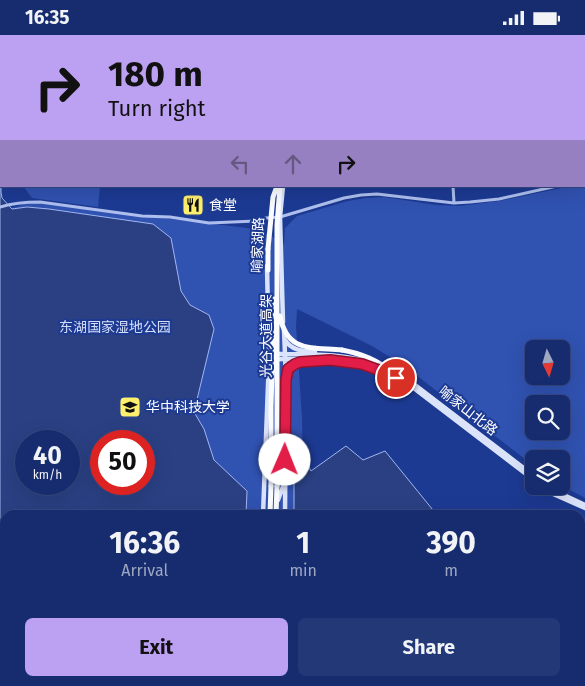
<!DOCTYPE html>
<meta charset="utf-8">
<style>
body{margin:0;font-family:"Fira Sans","Noto Sans SC",sans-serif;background:#233876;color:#f1f3f6;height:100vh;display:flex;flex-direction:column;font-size:19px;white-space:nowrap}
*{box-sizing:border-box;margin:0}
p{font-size:16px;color:#9ea7c2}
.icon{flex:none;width:28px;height:28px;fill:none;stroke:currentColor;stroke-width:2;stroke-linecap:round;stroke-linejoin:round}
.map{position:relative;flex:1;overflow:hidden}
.sheet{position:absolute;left:0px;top:475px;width:585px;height:176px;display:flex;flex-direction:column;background:#162c6e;border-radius:15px 15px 0 0;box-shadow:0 5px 20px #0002,0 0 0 1px #354881}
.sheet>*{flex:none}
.banner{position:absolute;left:0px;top:0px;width:585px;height:152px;box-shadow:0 5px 20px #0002,0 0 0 1px #354881;background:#bca0f2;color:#111;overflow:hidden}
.needle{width:32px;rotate:175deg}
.controls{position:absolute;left:525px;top:305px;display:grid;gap:10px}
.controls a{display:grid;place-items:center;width:45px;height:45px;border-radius:8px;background:#162c6e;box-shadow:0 5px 20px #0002,0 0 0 1px #354881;font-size:25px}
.speed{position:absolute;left:15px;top:395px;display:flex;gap:10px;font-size:25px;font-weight:700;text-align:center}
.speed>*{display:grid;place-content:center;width:65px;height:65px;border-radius:50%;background:#162c6e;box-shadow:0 5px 20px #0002,0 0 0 1px #354881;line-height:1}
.speed small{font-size:12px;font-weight:400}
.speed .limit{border:8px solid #d22;background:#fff;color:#111}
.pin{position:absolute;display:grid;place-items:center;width:42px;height:42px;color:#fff;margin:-21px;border:2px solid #fff;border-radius:50%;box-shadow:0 1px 5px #0007}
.me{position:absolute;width:55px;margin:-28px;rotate:1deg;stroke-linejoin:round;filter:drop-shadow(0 0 4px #0008)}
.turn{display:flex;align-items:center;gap:18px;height:105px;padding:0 25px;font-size:22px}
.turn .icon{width:65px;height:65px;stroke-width:2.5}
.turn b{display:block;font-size:35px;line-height:42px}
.lanes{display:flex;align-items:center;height:48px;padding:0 25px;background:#0003;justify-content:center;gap:25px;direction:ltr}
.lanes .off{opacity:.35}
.eta{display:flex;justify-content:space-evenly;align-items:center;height:85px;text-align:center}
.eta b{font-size:30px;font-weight:700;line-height:35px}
.action{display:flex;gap:10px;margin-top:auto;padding:10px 25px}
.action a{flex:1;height:58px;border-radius:8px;background:#bca0f2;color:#111;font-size:20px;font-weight:700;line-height:58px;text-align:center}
.action a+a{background:#233876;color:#f1f3f6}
.status{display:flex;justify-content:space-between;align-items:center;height:35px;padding:0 25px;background:#162c6e;direction:ltr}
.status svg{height:14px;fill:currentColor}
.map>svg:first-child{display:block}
.green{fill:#3052b1;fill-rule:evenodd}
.water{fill:#2a4083;stroke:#a1b7f0;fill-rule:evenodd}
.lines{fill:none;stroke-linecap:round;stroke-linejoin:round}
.secondary-tunnel{stroke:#3f58a3;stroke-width:4.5;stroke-dasharray:4.5 2;stroke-linecap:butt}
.minor{stroke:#aebfee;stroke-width:3}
.secondary{stroke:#dbe3fa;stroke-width:4.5}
.trunk{stroke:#fafbff;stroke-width:5}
.trunk-bridge{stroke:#fafbff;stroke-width:5}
.route-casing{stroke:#92132f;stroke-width:12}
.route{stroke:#e11d48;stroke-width:9}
.labels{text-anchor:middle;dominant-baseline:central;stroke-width:4;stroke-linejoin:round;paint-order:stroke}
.poi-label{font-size:14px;fill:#fff;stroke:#1d3a93;text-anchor:start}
.street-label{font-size:14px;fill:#fff;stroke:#1d3a93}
.park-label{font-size:14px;fill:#d4defa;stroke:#1d3a93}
</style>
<div class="status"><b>16:35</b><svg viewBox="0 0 49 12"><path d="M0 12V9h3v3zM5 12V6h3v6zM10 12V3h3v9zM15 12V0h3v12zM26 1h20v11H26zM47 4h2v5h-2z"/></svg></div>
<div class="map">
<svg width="585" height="651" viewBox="0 0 585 651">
<rect width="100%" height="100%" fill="#1d3a93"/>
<path class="green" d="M585,148V463L561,450V424H534V431L403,330L372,311L297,274L296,291L302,383L304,480H5V646H261L257,651H0V177L31,167L247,193L266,198L284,209L285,193L297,181L348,166L366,163L384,162L436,170L459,171L499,166L571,151H584V149ZM534,314H561V341H534ZM534,369H561V396H534ZM26,406H69V449H26ZM101,406H144V449H101Z
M23,151H100L98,172L32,163Z
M580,638L585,640V651H441L440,646H580Z"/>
<path class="water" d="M1,119V157L2,163L12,174L27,172L49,174L153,189L171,203L181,256L190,270L209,280L214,294L194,377L204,394L214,425L247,456L246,480H5V586L0,580V121ZM26,406H69V449H26ZM101,406H144V449H101Z
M346,411L363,425L385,416L437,480H294V421L303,420L311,436Z
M580,513L585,516V640L580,638Z
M26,646H206L205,651H31Z"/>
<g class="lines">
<path class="secondary-tunnel" d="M235,651L238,646"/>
<path class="minor" d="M438,0L440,1
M553,0L560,1
M12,1V0
M379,1L381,0
M444,1V0
M509,1V0
M571,1L572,0
M0,46L1,45
M0,107H1
M584,145H585
M453,151L454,168
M0,172C13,168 26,167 40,167L142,181L170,182L209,188L257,186L266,183L280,182L344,163L361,160L377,159L454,168L470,167L499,164L557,151"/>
<path class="secondary" d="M312,1V0
M320,1V0
M283,151L280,182L283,287
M284,295L286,345L285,480
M285,305C292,316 304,316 315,317
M275,319C311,319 349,318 383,332
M275,324L339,325L362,329L384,337L411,351L534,445
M392,337L415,350L534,441
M287,339C289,331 296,328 304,327
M542,451L551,458L585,473
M547,451L553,455L585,470
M278,465L284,449
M263,480L269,324L267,231
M227,651L229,646"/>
<path class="trunk" d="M315,1V0
M268,235V214
M342,315C363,319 376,325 394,338
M270,480L271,451
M276,480L277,451
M274,646V651
M262,651V646"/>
<path class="trunk-bridge" d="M268,214L273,162L277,151
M280,281C287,318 312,312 342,315
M271,451V372L274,264
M277,451V190L280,151"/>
</g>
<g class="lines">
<g class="route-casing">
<path id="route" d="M285,425L286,345L288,334L295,329L300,327L330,325L362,329L384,337L396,343"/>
</g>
<use href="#route" class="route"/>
</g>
<defs>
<g id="restaurant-square" transform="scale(1.125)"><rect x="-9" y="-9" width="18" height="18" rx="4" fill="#feef6c" stroke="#1d3a93"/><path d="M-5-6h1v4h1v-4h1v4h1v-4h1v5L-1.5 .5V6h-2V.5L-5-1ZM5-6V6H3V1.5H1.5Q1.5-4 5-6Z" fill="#111"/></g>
<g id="university-square" transform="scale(1.125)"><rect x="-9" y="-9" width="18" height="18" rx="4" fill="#feef6c" stroke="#1d3a93"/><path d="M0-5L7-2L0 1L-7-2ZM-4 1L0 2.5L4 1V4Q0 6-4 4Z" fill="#111"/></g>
</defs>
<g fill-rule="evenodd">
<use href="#restaurant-square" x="193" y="170"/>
<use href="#university-square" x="130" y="372"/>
</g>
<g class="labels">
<g class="poi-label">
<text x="209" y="170">食堂</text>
<text x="146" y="372">华中科技大学</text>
</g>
<g class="street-label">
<text transform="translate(258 210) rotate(-88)">喻家湖路</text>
<text transform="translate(266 301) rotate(-90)">光谷大道高架</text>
<text transform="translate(468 376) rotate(38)">喻家山北路</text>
</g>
<g class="park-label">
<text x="115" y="292">东湖国家湿地公园</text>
</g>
</g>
</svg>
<div class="controls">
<a><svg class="needle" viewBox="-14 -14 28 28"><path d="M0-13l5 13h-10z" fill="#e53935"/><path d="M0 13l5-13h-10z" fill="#9ea7c2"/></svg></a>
<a><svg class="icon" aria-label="search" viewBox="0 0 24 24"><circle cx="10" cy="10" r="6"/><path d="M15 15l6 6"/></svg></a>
<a><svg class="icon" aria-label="layers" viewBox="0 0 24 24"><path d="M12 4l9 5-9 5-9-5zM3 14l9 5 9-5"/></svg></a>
</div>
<div class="speed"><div>40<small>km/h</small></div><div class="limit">50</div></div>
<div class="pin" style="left:396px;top:343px;background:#d93025"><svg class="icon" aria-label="arrive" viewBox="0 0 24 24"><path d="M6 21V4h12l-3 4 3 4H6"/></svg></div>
<svg class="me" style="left:285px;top:425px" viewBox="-20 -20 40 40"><circle r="19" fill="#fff"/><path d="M0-13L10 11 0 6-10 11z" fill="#e11d48"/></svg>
<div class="banner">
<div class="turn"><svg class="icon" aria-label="right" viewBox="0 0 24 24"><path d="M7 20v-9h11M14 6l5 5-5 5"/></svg><div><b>180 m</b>Turn right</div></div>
<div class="lanes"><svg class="icon off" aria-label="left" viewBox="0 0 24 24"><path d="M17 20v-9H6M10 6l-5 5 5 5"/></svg><svg class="icon off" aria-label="ahead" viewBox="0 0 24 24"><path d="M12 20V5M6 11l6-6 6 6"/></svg><svg class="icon" aria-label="right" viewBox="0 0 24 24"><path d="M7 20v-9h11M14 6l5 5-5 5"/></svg></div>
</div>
<section class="sheet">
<div class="eta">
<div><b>16:36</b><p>Arrival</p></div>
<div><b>1</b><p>min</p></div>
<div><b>390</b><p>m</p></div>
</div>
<div class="action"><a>Exit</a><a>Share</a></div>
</section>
</div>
